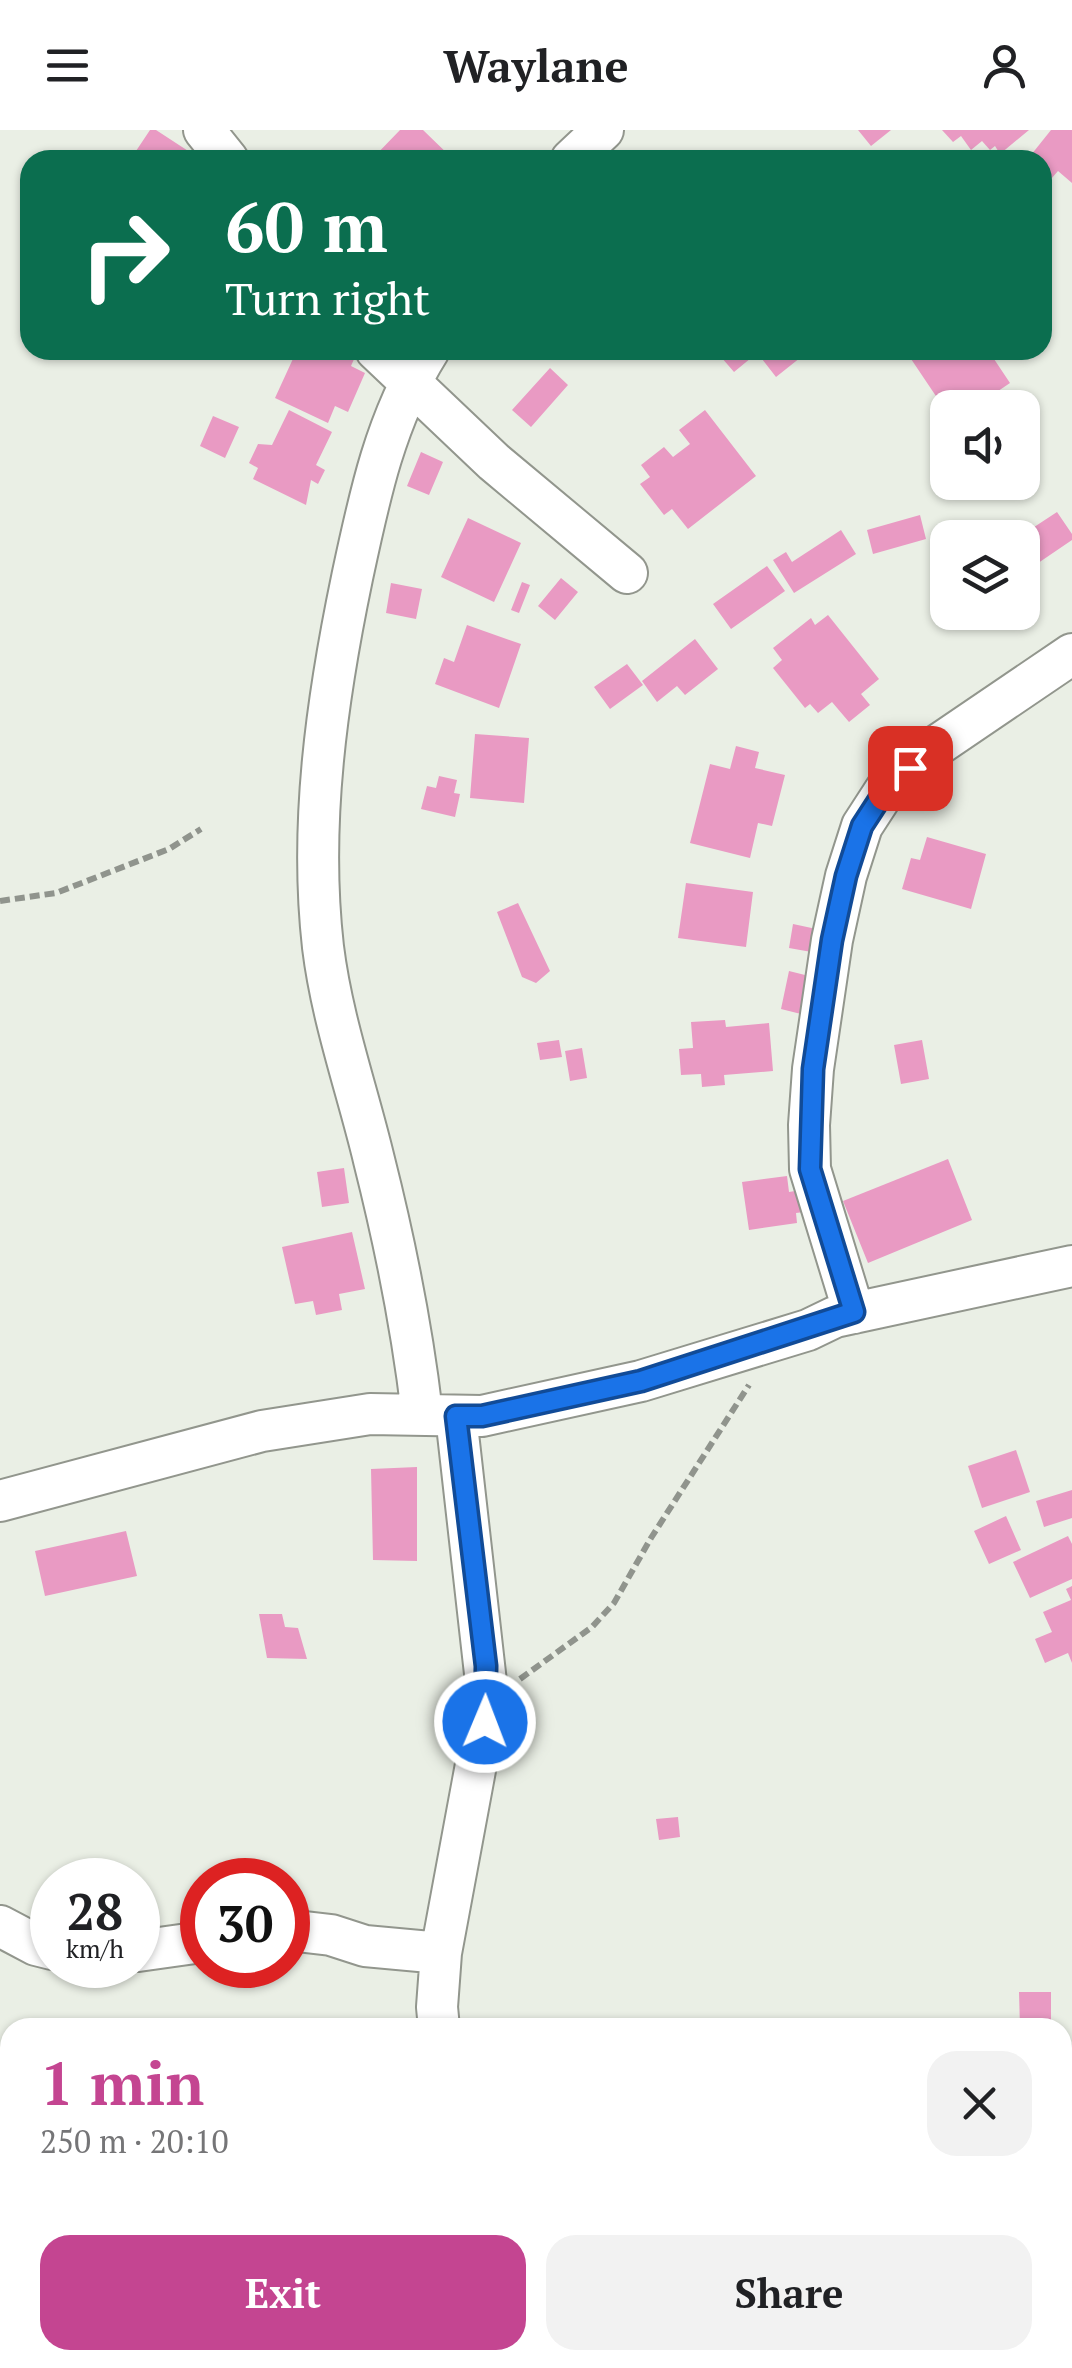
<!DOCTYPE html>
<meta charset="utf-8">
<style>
body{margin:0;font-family:"PT Serif",serif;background:#f2f2f2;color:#202124;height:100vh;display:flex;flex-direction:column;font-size:38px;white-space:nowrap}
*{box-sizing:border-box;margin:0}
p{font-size:32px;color:#757577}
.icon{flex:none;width:55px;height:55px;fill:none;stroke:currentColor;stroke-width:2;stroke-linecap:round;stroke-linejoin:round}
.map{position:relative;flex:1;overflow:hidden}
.panel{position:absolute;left:0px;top:1888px;width:1072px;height:352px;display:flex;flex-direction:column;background:#fff;border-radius:30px 30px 0 0;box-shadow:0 2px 8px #0004}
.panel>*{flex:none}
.guide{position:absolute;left:20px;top:20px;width:1032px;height:210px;border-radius:30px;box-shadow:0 2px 8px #0004;background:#0b6e4f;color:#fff;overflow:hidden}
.controls{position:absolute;left:930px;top:260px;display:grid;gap:20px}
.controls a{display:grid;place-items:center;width:110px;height:110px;border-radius:20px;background:#fff;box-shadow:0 2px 8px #0004;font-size:50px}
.speed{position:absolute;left:30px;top:1728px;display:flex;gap:20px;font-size:50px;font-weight:700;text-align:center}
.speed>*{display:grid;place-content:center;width:130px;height:130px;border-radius:50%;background:#fff;box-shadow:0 2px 8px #0004;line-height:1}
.speed small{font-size:25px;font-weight:400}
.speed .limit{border:15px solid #d22;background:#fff;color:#111}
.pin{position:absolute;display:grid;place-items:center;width:85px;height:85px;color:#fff;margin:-42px;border-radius:20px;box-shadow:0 5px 15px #0006}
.me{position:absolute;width:110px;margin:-55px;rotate:1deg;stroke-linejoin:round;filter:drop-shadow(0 0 8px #0008)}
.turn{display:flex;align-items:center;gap:35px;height:210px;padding:0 40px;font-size:45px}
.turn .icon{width:130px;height:130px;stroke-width:2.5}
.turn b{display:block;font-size:70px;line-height:85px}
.round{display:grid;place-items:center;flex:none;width:105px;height:105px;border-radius:30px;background:#f2f2f2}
.summary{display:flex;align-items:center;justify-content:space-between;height:170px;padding:0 40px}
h1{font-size:60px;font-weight:600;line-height:75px;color:#c44591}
.cta{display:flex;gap:20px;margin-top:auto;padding:20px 40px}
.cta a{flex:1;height:115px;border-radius:30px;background:#c44591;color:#fff;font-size:40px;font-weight:600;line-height:115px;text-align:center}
.cta a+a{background:#f2f2f2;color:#202124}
header{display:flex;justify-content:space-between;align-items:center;height:130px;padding:0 40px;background:#fff;font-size:45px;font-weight:600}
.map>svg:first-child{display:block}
.building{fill:#e99ac3}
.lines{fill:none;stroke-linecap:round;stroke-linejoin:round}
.street-casing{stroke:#92968d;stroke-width:44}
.path{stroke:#90948d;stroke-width:6;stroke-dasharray:10 5;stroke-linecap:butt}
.street{stroke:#fff;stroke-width:40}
.route-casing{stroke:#114b97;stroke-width:25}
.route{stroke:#1a73e8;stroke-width:18}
</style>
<header><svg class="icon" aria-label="menu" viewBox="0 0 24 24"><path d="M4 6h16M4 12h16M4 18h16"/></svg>Waylane<svg class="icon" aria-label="person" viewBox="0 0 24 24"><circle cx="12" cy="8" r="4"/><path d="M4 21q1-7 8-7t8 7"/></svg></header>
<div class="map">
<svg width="1072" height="2238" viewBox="0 0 1072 2238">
<rect width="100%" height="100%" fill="#eaefe5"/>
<path class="building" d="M150,0H156L202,30H130Z
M400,0H423L454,30H371Z
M858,0H891L871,16Z
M942,0H1029L1000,24L995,16L990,20L982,11L971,20L961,6L953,12Z
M1051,0H1072V53L1058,41L1051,49L1042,42V30H1027Z
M297,220H358L351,236L365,243L348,282L335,276L328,293L275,268Z
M715,220H744L751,228L734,242Z
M755,220H810L776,247Z
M905,220H988L1010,253L973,278H948V284Z
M550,238L568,255L531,297L512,280Z
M289,280L332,302L316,335L325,340L318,354L311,350L306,375L253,349L258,338L249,333L258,314L272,315Z
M705,280L756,346L688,399L672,379L664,385L640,354L650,347L641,335L664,317L673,327L690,314L679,300Z
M213,286L239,297L225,328L200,316Z
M421,322L443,332L429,365L407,356Z
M1057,382L1072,404V410L1022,444V405Z
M920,385L926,409L873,424L867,400Z
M468,388L521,413L494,472L441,447Z
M841,400L856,424L794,463L773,430L786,422L792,432Z
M767,436L785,461L731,499L713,474Z
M561,448L578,462L555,490L538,476Z
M522,452L530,455L519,483L511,480Z
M391,453L422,459L416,489L386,483Z
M828,485L879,549L861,564L870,575L849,592L832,572L818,583L810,574L805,578L773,538L782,530L773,518L811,488L815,495Z
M467,495L521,514L499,578L435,554L444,528L454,532Z
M695,509L718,539L685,565L677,556L657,572L642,551Z
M627,534L643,555L610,579L594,557Z
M475,604L529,608L524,673L470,668Z
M736,616L759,622L755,638L785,645L772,696L758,693L750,728L690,713L710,634L730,639Z
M439,646L457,650L454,663L460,664L455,687L421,679L427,656L436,658Z
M927,707L986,724L971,779L902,759L911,728L920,730Z
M686,753L753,762L746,817L678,808Z
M518,773L550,841L536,853L522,847L497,782Z
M793,794L821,800L817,823L789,818Z
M789,841L809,846L801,884L781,879Z
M725,890L726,897L769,893L773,941L724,945L725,955L702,957L701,944L681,945L679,919L693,918L691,892Z
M559,910L562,927L540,930L537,913Z
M922,910L929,949L901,954L894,915Z
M582,918L587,948L570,951L565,921Z
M948,1029L972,1090L868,1133L843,1071Z
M344,1038L349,1073L322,1077L317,1042Z
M787,1046L789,1062L801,1060L804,1082L796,1083L797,1093L749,1100L742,1052Z
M352,1102L365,1159L339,1164L342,1180L316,1185L313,1171L295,1174L282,1117Z
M1016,1320L1030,1362L982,1378L968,1336Z
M417,1337V1431L373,1430L371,1339Z
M1072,1360V1388L1044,1397L1036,1371Z
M1006,1386L1021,1420L989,1434L974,1401Z
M126,1401L137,1446L45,1466L35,1421Z
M1068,1406L1072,1414V1449L1030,1468L1013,1432Z
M1072,1456V1533L1068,1523L1045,1533L1035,1509L1052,1502L1043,1482L1071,1470L1066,1459Z
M259,1484H282L285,1497L298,1498L307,1529L267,1528Z
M678,1687L680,1707L659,1710L656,1689Z
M1019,1862H1051V1898H1020Z
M10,2165V2220L3,2224L0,2218V2171Z"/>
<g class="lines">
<g class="street-casing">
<path id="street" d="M204,0L228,30
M571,30L603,0
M376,220L494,332L627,443
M854,1183L810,1039L809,995L813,939L832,810L846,746L862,696L886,659L935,617L1072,524
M422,1283C412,1198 395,1113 374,1030C357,959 332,890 323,817C309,694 327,568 352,448C369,368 385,290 429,220
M0,1371L262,1301L370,1284L482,1286L641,1251L808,1200L835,1187L1072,1136
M0,1796L36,1815L52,1819
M288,1800L331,1805L365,1816L441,1823
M138,1821L202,1812
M439,1898L437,1877L441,1823L488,1570L456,1286
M549,2230L552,2238"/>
</g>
<path class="path" d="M0,771L56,763L169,719L201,699
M520,1549L592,1497L614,1473L651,1408L749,1255"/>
<use href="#street" class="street"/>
</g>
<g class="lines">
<g class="route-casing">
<path id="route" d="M485,1592L486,1536L456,1286H482L641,1251L854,1182L810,1039L813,939L832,810L846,746L862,696L886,659L910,638"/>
</g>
<use href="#route" class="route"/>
</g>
</svg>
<div class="controls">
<a><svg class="icon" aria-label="sound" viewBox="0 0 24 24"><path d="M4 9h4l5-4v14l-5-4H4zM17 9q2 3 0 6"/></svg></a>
<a><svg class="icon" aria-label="layers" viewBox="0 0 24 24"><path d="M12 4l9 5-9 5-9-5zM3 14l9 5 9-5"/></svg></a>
</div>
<div class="speed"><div>28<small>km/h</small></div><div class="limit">30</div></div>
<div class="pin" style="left:910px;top:638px;background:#d93025"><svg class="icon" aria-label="arrive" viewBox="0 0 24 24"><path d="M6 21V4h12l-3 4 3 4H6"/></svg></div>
<svg class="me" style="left:485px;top:1592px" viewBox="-20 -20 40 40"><circle r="17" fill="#1a73e8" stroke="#fff" stroke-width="3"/><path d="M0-11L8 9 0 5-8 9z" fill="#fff"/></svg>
<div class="guide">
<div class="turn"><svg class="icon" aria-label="right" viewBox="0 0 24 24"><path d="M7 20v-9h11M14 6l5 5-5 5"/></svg><div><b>60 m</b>Turn right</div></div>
</div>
<section class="panel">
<div class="summary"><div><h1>1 min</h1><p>250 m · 20:10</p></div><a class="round"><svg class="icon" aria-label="close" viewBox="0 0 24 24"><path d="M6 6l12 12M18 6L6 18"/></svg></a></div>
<div class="cta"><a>Exit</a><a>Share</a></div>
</section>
</div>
